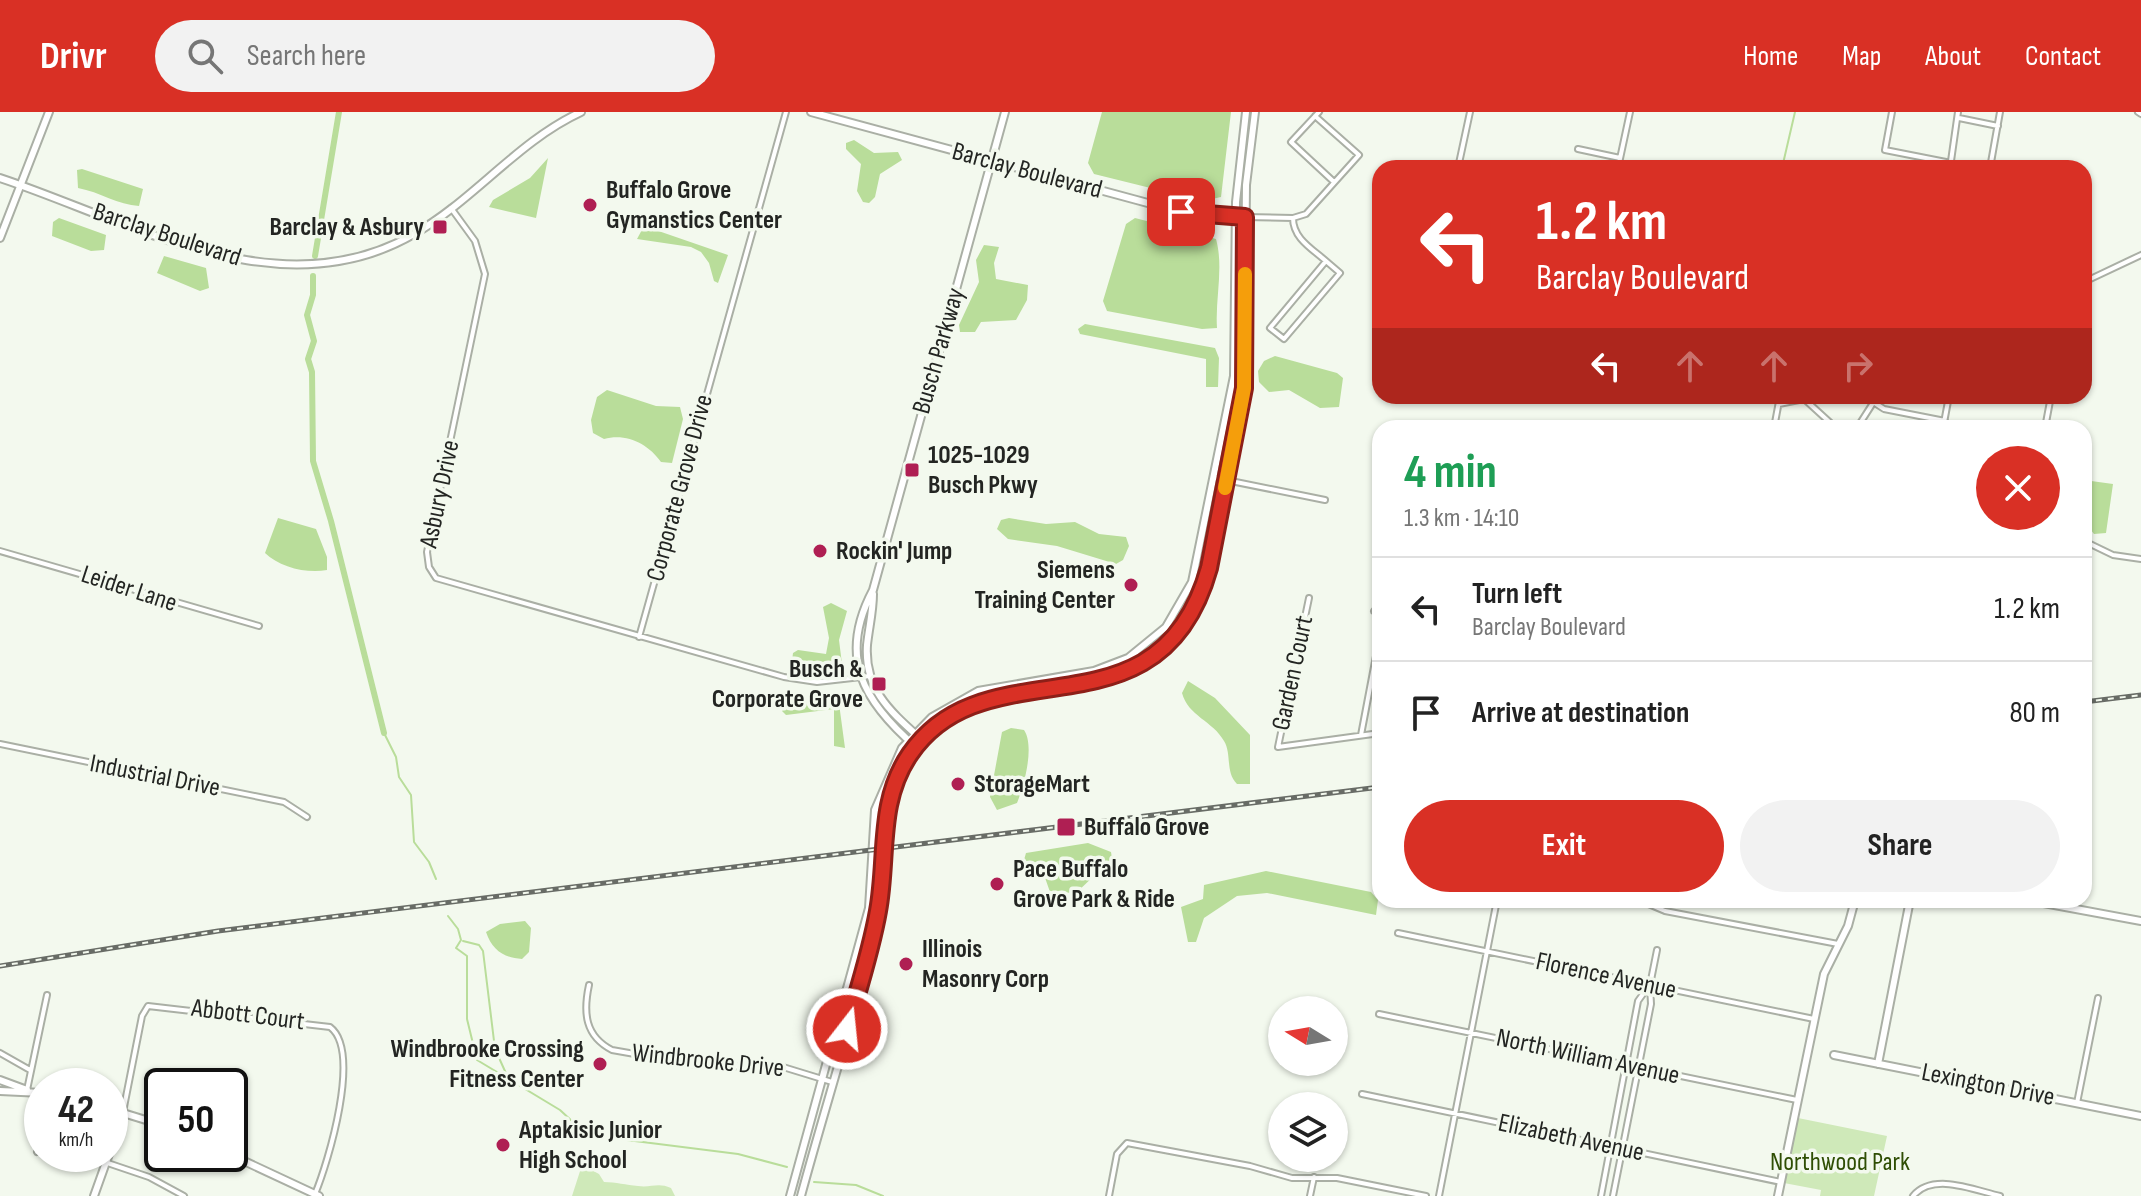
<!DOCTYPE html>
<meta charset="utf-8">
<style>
body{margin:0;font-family:"Sofia Sans Condensed",sans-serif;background:#f2f2f2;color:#222;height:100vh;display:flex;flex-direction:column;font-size:30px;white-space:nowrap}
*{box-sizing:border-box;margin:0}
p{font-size:26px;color:#767676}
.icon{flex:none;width:44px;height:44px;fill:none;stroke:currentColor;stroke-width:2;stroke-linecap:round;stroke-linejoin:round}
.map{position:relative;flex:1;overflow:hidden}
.sheet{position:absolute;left:1372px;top:308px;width:720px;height:488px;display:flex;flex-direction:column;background:#fff;border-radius:24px;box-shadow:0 2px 6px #0004}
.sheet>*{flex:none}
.guide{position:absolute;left:1372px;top:48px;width:720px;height:244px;border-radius:24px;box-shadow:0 2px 6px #0004;background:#d93025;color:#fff;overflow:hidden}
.needle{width:52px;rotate:281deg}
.fabs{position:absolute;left:1268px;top:884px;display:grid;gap:16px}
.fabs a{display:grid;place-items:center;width:80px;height:80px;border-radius:50%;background:#fff;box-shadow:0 2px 6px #0004;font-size:40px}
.speed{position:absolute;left:24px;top:956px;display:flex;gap:16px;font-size:40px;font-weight:700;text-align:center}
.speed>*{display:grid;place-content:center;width:104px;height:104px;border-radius:50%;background:#fff;box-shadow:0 2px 6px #0004;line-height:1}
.speed small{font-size:20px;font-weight:400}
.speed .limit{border:4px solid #111;border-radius:12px;background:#fff;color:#111}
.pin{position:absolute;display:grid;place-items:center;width:68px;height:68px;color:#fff;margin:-34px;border-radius:16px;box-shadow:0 4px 12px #0006}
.me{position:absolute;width:88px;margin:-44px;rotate:16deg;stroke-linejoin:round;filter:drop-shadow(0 0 6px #0008)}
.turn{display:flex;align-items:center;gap:28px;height:168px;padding:0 32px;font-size:36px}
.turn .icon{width:104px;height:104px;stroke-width:2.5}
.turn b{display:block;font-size:56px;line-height:68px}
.lanes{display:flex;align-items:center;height:76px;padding:0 32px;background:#0003;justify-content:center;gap:40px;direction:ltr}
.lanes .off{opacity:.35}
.round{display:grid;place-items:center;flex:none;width:84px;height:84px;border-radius:42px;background:#f2f2f2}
.summary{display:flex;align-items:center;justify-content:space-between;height:136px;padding:0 32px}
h1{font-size:48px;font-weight:700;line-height:60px;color:#1e9e55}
.primary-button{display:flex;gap:16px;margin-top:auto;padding:16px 32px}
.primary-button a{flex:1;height:92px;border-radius:48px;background:#d93025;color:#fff;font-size:32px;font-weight:700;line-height:92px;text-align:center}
.primary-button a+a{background:#f2f2f2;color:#222}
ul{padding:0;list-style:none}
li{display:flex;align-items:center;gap:24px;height:104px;padding:0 32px;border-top:2px solid #e0e0e0}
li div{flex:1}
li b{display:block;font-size:30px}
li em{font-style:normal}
header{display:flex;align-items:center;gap:48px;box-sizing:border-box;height:112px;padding:0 40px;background:#d93025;color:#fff}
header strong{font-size:38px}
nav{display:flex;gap:44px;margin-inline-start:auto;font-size:28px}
.search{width:560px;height:72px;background:#f2f2f2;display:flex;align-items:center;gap:20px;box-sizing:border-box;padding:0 28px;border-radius:44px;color:#767676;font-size:30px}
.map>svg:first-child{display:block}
.green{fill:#cfe9b9}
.water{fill:#b9dd9a}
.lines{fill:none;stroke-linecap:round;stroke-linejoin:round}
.stream{stroke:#b9dd9a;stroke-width:2}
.canal{stroke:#b9dd9a;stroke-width:6}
.minor-casing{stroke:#aaafa5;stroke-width:8}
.tertiary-casing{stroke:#aaafa5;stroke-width:10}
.secondary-casing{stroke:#aaafa5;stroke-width:10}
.minor{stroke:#fff;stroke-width:4}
.tertiary{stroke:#fff;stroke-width:6}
.secondary{stroke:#fff;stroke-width:6}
.rail-casing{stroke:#686c66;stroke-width:5}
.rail{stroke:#f3f9ee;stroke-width:2;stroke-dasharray:6;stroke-linecap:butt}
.route-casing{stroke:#8d1f18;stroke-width:20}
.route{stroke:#d93025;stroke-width:14}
.slow{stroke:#f59e0b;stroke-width:14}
.poi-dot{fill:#af1f53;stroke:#f3f9ee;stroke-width:3}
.labels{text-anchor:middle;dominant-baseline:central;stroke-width:7;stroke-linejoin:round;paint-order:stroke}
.street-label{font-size:26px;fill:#232522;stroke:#f3f9ee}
.poi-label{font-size:26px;font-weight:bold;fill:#232522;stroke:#f3f9ee;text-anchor:start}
.park-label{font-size:26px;fill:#2f4e04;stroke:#f3f9ee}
</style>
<header>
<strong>Drivr</strong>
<div class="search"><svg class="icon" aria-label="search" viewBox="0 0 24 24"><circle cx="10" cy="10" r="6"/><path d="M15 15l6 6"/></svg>Search here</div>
<nav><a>Home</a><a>Map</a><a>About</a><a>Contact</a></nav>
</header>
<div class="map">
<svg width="2141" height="1084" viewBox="0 0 2141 1084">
<rect width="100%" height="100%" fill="#f3f9ee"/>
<path class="green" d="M1798,1006L1887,1024L1874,1084H1820L1821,1078L1784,1071Z
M582,1053L599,1062L604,1070C616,1070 626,1073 638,1074C651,1076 658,1070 671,1076L675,1084H572Z"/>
<path class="water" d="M1102,0H1231L1221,85L1203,89L1094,62L1088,51Z
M854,28L874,41L898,40L902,48L880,62L875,85L869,91L863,90L857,79L861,52L846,37V31Z
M548,46L536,106L489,95L493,88L530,66Z
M82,57L143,77L139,94C118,93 100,80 78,76L77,58Z
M59,106L106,123L104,138L91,139L52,124L53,110Z
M1135,106L1216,127C1224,156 1215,186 1217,216L1202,217L1107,199L1103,189L1126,112Z
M644,114L728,143L718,171L714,169L709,151L701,140L691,135L637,127Z
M984,133L999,135L994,151L996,167L1028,173L1027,188L1016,208L981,210L975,220H960L959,213L979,170L976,148Z
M164,144L206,156L209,176L200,179L157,161Z
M1085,212L1215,236L1219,246L1218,275H1206V247L1080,222L1078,217Z
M1275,244L1337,261L1343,266L1339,295L1320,296L1289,278L1269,280L1259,270L1258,259L1264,249Z
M607,278L656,294L680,295L683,307L672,351L661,350C648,332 627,321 604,327L593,321L591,308L597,285Z
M2084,368L2113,372L2106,421L2094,422L2084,409Z
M278,406L316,417L327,445V458C307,462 279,455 265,441Z
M1009,406L1046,412L1075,410L1099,422L1126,425L1129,434L1123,448L1116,452L1057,434L1008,427L997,417L1001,408Z
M831,491L847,499L839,528L842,552L816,549L797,555L792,549L793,541L798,538L826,542L829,526L823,495Z
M1188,569L1215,586L1250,623V672H1237C1225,660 1232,642 1224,629C1213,609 1188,604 1182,581Z
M792,583L818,590L838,584L845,636L834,634V597L786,603L782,599Z
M1011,616L1024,618C1035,634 1024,674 1017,691L997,698L990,685L1002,620Z
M1088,731L1111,740L1113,753L1095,763L1076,781L1050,780L1043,760L1024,748L1026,741Z
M1266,759L1371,780L1378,788L1376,803L1267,781L1237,784L1204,806L1196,830H1188L1181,795L1203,787L1204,773Z
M525,809L531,816L529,840L522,847C504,846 492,838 486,820L500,812Z"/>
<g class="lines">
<path class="stream" d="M1782,56L1795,0
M384,621L396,645L399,665L411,683L414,730L429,750L436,767
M448,804L458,817L461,828L456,836L467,844V907L477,948L560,998L587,1023L738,1042L787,1055
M463,829L479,833L483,839L495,937L509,968
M814,1070L856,1073L883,1084"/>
<path class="canal" d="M315,144L339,0
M313,164V183L307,203L314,229L308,247L312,260L313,349L331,409L384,621"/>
<g class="minor-casing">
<path id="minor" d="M1319,0L1291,30L1334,70
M1892,0L1885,38L1951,51
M2138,0L2141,2
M1959,6L1998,14
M1578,37L1620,46
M1458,56L1470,0
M1618,56L1630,0
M1950,56L1958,0
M1990,56L2000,0
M451,96L475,129L485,162L427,440L429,455L436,466L784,565L817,570L870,564
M1245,105L1293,106L1306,102L1359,43L1315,4
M1293,106C1293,126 1311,136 1326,149
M1326,149L1340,161L1284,227L1270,216Z
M2084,170L2141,143
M1801,284L1836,316
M1864,284L1884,297L1945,309
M1779,292L1804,287
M1774,316L1780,284
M1857,316L1873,291
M1903,316L1904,313
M1943,316L1949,284
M2045,316L2051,284
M1216,366L1325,388
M2084,429L2113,443L2141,447
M0,439L259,514
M1309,486L1278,635L1380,621
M1374,499L1380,501
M639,525L786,0
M1361,623L1380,523
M0,632L284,690L307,705
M1639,788L1665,799L1838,832
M1398,821L1814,907
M589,873C583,901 585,924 612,938L703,954L783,955L832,970
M1379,902L1797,988
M0,941L30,958
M27,978L47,883
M1362,982L1781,1070
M2077,991L2098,886
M123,1000L142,904L148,894L330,915C362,939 328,1051 315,1082
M37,1040L42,1038
M81,1042L149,1065L184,1084
M1109,1084L1117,1042L1127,1031L1250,1054L1292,1066H1337L1426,1084
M1310,1084L1314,1065
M1439,1084L1497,788
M1601,1084L1638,889L1648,875
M1613,1084L1651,892L1650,873L1657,838
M1913,1084C1933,1060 1974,1078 2000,1084"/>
</g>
<g class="tertiary-casing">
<path id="tertiary" d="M811,0L1181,100L1245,105
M0,66C130,109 280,200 414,122C474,88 518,29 581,0
M873,482C873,499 869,515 867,533C864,578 891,600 922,628
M916,635C864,590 837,546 873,478L1005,0
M2027,788L2141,809
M1834,943L2141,1004
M1878,952L1910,788
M110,1038L123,1000
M94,1084L109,1042
M1778,1084L1824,862L1848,814L1855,788"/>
</g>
<g class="secondary-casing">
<path id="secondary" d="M0,126L49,0
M0,968L27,978
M0,979L42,981
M110,997L162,1013
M229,1042L319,1084
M790,1084L869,796L875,698L902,636L932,605L978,579L1094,559L1128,546L1166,515L1192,470L1234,264L1236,90L1246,0
M801,1084C825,995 854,906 875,816C889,757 874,694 911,641C989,528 1159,635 1209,456L1244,276L1246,73L1255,0"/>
</g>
<use href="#minor" class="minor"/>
<use href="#tertiary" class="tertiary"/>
<use href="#secondary" class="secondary"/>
<g class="rail-casing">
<path id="rail" d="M2084,590L2141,583
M0,854L218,819L1380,675"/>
</g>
<use href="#rail" class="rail"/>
</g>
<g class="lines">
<g class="route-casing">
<path id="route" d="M847,917C858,878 871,839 878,799C888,745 877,690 910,642C988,528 1159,635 1209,456L1244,276L1245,105L1181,100"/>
</g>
<use href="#route" class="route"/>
<path class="slow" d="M1225,376L1244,276L1245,162"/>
</g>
<g class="poi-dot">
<circle cx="590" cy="93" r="8"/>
<rect x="432" y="107" width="16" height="16" rx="4"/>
<rect x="904" y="350" width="16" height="16" rx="4"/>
<circle cx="820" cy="439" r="8"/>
<circle cx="1131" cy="473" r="8"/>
<rect x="871" y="564" width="16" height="16" rx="4"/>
<circle cx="958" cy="672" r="8"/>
<rect x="1056" y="705" width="20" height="20" rx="4"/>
<circle cx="997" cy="772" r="8"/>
<circle cx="906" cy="852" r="8"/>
<circle cx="600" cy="952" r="8"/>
<circle cx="503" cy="1033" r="8"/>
</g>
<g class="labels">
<g class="street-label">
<text transform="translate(1027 59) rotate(15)">Barclay Boulevard</text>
<text transform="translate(167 123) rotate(18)">Barclay Boulevard</text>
<text transform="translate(939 239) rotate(-74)">Busch Parkway</text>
<text transform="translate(680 376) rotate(-75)">Corporate Grove Drive</text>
<text transform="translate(440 382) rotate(-78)">Asbury Drive</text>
<text transform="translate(129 477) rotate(18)">Leider Lane</text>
<text transform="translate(1293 561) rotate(-78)">Garden Court</text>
<text transform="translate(155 664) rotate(11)">Industrial Drive</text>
<text transform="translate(1606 864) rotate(12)">Florence Avenue</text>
<text transform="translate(248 903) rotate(7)">Abbott Court</text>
<text transform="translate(1588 945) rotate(12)">North William Avenue</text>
<text transform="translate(708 949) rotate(6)">Windbrooke Drive</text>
<text transform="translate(1988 973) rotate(11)">Lexington Drive</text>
<text transform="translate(1571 1026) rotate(12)">Elizabeth Avenue</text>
</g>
<g class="poi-label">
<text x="606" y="78">Buffalo Grove<tspan x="606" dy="30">Gymanstics Center</tspan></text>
<text x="424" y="115" text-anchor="end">Barclay &amp; Asbury</text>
<text x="928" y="343">1025-1029<tspan x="928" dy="30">Busch Pkwy</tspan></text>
<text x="836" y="439">Rockin' Jump</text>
<text x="1115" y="458" text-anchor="end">Siemens<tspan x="1115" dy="30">Training Center</tspan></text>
<text x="863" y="557" text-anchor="end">Busch &amp;<tspan x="863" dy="30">Corporate Grove</tspan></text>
<text x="974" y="672">StorageMart</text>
<text x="1084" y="715">Buffalo Grove</text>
<text x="1013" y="757">Pace Buffalo<tspan x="1013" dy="30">Grove Park &amp; Ride</tspan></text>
<text x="922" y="837">Illinois<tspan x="922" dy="30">Masonry Corp</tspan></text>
<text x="584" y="937" text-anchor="end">Windbrooke Crossing<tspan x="584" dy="30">Fitness Center</tspan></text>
<text x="519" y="1018">Aptakisic Junior<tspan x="519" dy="30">High School</tspan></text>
</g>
<g class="park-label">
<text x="1840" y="1050">Northwood Park</text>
</g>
</g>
</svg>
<div class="fabs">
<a><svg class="needle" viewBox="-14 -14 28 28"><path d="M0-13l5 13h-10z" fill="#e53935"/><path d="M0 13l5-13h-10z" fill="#767676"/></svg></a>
<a><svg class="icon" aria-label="layers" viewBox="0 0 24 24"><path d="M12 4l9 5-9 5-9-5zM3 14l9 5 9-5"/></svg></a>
</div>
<div class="speed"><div>42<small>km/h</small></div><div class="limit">50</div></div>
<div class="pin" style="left:1181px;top:100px;background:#d93025"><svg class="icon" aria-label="arrive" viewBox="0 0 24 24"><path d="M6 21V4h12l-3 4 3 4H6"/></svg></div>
<svg class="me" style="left:847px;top:917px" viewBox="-20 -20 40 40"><circle r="17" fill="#d93025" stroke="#fff" stroke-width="3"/><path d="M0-11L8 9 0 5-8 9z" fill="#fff"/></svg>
<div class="guide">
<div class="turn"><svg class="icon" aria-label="left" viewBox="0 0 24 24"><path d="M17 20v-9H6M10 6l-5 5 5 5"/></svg><div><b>1.2 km</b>Barclay Boulevard</div></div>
<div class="lanes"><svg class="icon" aria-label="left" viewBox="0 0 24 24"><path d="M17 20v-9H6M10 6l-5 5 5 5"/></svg><svg class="icon off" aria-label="ahead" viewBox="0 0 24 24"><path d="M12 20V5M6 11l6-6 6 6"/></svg><svg class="icon off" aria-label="ahead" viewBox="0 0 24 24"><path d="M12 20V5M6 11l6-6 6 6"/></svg><svg class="icon off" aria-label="right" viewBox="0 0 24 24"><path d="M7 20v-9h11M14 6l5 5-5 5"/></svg></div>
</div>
<section class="sheet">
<div class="summary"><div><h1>4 min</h1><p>1.3 km · 14:10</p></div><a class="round" style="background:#d93025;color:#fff"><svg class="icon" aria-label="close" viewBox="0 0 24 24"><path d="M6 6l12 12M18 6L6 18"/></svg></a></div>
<ul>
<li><svg class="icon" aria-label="left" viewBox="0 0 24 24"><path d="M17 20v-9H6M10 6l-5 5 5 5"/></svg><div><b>Turn left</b><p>Barclay Boulevard</p></div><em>1.2 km</em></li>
<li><svg class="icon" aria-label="arrive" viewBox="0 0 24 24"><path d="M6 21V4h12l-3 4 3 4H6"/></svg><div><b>Arrive at destination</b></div><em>80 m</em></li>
</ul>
<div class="primary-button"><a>Exit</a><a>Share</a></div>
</section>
</div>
